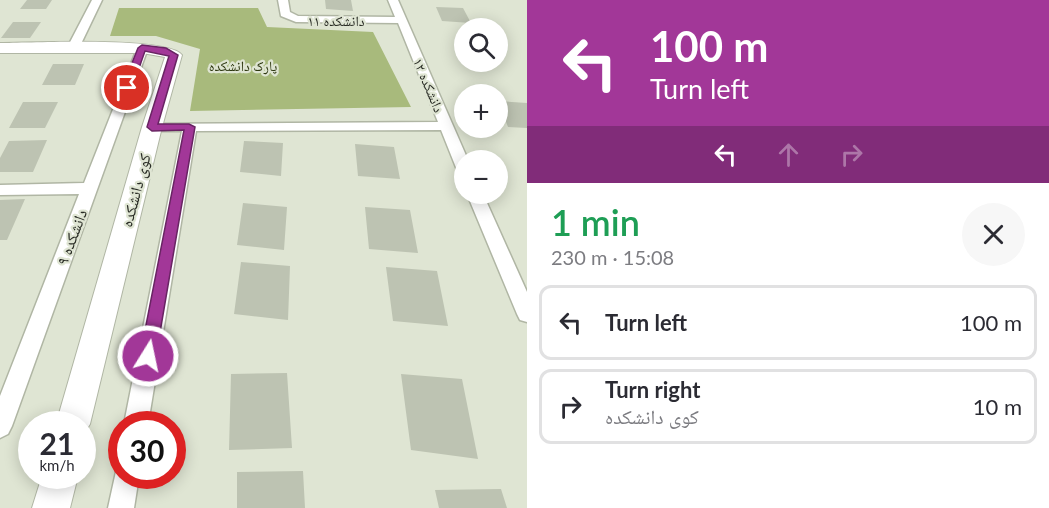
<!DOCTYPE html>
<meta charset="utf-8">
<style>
body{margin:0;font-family:Lato,"Noto Naskh Arabic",sans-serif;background:#f7f7f7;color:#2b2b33;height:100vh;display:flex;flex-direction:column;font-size:22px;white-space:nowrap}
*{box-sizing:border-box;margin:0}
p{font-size:20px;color:#7c7c81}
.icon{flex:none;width:33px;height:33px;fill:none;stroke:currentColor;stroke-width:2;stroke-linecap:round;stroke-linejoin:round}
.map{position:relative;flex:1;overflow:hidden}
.sheet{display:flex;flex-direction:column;background:#fff;width:522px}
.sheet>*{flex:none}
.hud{background:#a23798;color:#fff;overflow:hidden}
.fabs{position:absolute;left:454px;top:18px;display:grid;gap:12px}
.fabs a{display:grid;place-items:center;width:54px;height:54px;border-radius:50%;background:#fff;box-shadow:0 3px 15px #0003;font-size:30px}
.speed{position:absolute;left:18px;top:411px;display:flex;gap:12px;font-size:30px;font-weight:700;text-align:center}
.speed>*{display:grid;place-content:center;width:78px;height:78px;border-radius:50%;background:#fff;box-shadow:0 3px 15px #0003;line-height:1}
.speed small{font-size:15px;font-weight:400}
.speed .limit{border:9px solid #d22;background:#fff;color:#111}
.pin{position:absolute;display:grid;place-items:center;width:51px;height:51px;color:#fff;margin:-26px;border:3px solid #fff;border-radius:50%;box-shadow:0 2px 6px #0007}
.me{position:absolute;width:66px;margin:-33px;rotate:10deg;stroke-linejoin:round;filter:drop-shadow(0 0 4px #0008)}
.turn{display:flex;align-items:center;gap:21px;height:126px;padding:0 24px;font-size:27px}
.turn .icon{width:78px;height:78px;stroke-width:2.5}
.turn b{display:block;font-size:42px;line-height:51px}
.lanes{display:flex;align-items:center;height:57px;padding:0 24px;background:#0003;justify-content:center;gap:30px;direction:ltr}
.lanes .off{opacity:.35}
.round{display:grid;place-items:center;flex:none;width:63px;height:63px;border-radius:32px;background:#f7f7f7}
.summary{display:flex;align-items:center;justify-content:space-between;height:102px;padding:0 24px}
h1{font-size:36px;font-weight:600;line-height:45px;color:#1e9e55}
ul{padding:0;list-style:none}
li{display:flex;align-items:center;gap:18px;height:75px;margin:0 12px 9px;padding:0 12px;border:3px solid #e1e1e2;border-radius:12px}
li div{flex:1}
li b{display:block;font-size:22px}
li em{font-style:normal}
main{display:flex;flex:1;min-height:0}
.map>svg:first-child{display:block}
.green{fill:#a8ba7c}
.building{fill:#bdc3b2}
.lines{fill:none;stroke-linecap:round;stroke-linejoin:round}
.street-casing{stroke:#b0b6a4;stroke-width:3}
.secondary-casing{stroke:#b0b6a4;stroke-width:2}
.street{fill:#fff;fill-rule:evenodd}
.secondary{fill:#fff;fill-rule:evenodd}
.route{fill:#a23798;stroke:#692463;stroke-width:1.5}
.labels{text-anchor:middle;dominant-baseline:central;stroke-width:4.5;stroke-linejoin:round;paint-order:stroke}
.far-street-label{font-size:14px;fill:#282b24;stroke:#dfe5d3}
.far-park-label{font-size:14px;fill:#2d3710;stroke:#dfe5d3}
.street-label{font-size:16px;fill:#282b24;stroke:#dfe5d3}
</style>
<main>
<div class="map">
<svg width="527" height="508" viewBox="0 0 527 508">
<rect width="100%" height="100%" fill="#dfe5d3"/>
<path class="green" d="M119,8H258L267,27L373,32L411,107L190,111L200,49L156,36H110Z"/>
<path class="building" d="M27,0H52L46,9H20Z
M325,0H351L353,11L326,9Z
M436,7L463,8L471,23L442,21Z
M13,22H41L30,38H1Z
M456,36H465V57Z
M53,64H84L75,85H42Z
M498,101L527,103V128L508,127Z
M23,102H58L45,128H9Z
M47,140L33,172H0V158L9,141Z
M244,141L283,143L281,176L240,172Z
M355,144L394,147L400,179L358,176Z
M25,199L7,240H0V200Z
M243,203L287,207L284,250L237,245Z
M365,207L410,210L418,253L369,249Z
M241,262L290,266L288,320L234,314Z
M386,267L437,271L448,326L393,321Z
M287,373L292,448L229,450L231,374Z
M401,374L462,379L478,459L411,450Z
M303,471L305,508H237V472Z
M501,489L507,508H439L435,490Z"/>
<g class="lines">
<g class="street-casing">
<path id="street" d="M92,0H102L79,48L69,50L67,48Z
M278,0H288L290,12L298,16L395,17L388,0H398L468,160H465V175L457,170L441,130L196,131L148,424H124L182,131H152L145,127L147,124L438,122L398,23L296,22L281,16Z
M138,46L148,48L12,426L8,434L0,438V396L79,194L0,195V185L84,183Z
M467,194H483L527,292V322L520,320L517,314Z
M122,465V476H139L134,508H108L117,467Z"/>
</g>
<g class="secondary-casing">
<path id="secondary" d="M0,43C30,43 168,36 182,55L162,127L90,424L82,437V424H56L142,127L165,57L142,53H0Z
M42,476H78L70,508H32Z"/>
</g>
<use href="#street" class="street"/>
<use href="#secondary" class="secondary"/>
</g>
<path class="route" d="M142,45L166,48L178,55L158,124H189L195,127L156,356L154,361L148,363L142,361L140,356L184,130L152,131L147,127L169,56L145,51L132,88L127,91L122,88L138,48Z"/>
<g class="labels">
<g class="far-street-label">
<text x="336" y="20">دانشکده ۱۱</text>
<text transform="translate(429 85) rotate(67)">دانشکده ۱۲</text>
</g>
<g class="far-park-label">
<text x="243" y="65">پارک دانشکده</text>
</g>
<g class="street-label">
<text transform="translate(135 190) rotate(-75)">کوی دانشکده</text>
<text transform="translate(71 237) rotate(-69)">دانشکده ۹</text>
</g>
</g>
</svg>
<div class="fabs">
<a><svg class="icon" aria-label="search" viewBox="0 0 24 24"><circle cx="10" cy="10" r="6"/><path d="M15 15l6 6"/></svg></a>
<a>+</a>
<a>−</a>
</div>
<div class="speed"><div>21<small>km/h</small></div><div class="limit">30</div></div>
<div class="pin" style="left:127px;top:88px;background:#d93025"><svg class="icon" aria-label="arrive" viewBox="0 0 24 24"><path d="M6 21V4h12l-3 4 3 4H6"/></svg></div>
<svg class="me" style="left:148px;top:356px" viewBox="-20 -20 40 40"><circle r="17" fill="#a23798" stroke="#fff" stroke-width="3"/><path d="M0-11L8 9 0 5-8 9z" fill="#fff"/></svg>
</div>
<section class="sheet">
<div class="hud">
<div class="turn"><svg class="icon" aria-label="left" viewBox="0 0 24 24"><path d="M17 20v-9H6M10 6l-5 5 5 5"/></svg><div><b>100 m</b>Turn left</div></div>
<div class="lanes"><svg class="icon" aria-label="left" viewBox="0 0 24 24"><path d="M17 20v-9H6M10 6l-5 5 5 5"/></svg><svg class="icon off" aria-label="ahead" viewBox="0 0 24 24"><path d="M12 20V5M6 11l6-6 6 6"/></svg><svg class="icon off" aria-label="right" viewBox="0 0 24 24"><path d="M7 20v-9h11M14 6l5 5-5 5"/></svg></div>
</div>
<div class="summary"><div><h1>1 min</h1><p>230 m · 15:08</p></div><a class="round"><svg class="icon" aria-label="close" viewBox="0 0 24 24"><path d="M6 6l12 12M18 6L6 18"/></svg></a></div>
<ul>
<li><svg class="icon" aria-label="left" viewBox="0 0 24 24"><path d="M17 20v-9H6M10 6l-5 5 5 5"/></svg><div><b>Turn left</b></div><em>100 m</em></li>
<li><svg class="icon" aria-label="right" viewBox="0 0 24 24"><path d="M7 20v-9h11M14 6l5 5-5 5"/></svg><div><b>Turn right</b><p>کوی دانشکده</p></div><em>10 m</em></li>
</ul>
</section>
</main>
